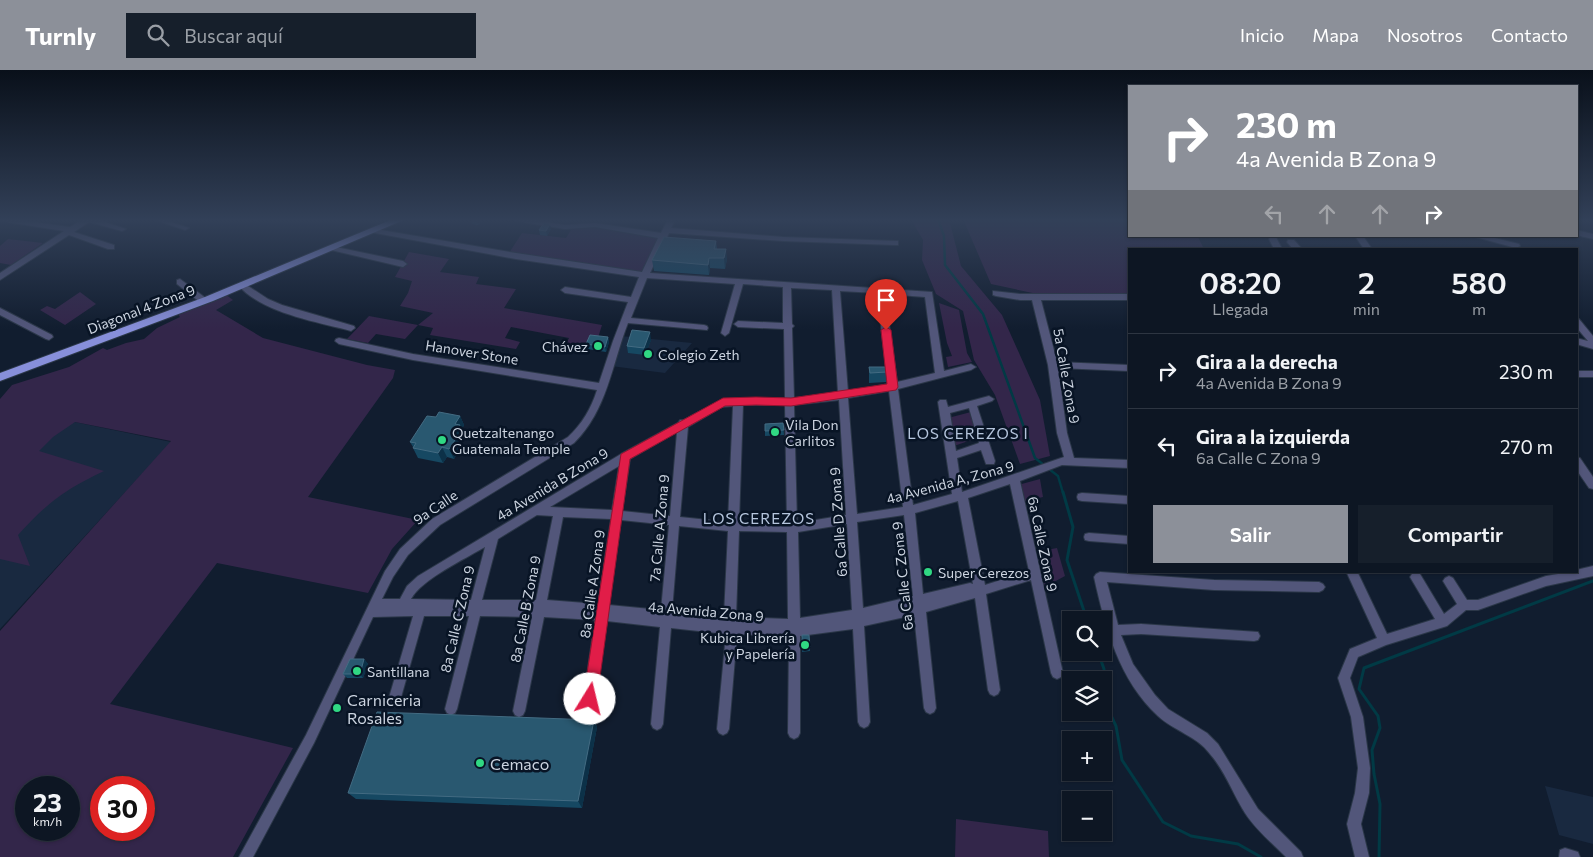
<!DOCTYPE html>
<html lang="es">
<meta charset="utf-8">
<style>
body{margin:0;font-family:Commissioner,sans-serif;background:#161f2b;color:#f1f3f6;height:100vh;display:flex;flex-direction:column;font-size:19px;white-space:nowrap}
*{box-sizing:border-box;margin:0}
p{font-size:16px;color:#9a9fa6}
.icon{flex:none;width:28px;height:28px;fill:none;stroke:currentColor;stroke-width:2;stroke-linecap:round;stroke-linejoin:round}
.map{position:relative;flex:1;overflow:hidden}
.panel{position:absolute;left:1128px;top:178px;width:450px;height:325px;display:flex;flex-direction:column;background:#0d1623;border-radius:0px;box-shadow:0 1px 4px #0004,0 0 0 1px #2d3541}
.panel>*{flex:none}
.guide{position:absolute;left:1128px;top:15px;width:450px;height:152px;border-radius:0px;box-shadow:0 1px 4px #0004,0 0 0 1px #2d3541;background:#8c9099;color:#fff;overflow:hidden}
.fabs{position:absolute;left:1062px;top:541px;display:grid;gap:10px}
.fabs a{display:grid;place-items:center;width:50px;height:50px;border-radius:0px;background:#0d1623;box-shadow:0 1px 4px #0004,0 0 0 1px #2d3541;font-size:25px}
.speed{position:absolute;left:15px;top:706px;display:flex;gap:10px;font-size:25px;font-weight:700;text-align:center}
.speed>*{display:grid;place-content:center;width:65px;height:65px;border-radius:50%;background:#0d1623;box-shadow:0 1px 4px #0004,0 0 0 1px #2d3541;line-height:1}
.speed small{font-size:12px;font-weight:400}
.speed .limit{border:8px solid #d22;background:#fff;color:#111}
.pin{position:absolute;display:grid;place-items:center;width:42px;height:42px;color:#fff;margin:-51px -21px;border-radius:50% 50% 50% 0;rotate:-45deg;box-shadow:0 0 5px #0007}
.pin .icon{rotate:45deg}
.me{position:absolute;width:55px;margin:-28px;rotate:9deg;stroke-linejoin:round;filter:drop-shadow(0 0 4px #0008)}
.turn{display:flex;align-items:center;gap:18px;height:105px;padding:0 25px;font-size:22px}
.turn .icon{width:65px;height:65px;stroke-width:2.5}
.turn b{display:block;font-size:35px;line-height:42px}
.lanes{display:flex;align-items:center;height:48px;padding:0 25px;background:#0003;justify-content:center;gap:25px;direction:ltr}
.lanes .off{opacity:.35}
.eta{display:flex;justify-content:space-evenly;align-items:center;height:85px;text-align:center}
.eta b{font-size:30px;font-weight:600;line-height:35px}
.button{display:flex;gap:10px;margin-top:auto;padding:10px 25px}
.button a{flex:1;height:58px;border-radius:0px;background:#8c9099;color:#fff;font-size:20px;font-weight:600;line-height:58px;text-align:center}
.button a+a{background:#161f2b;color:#f1f3f6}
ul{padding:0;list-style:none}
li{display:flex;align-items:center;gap:15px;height:75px;padding:0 25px;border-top:1px solid #2d3541}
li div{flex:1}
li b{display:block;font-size:19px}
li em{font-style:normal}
header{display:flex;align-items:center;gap:30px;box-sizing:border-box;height:70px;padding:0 25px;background:#8c9099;color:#fff}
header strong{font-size:24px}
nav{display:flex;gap:28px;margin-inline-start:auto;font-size:18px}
.search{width:350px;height:45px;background:#161f2b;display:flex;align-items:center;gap:12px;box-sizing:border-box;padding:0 18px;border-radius:0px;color:#9a9fa6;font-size:19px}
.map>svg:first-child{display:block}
.built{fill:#192940}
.green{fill:#33264a;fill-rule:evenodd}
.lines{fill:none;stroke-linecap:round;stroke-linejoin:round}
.stream-far1{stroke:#013a45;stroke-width:2.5}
.stream{stroke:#013a45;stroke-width:3}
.minor-casing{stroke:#2b3748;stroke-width:2}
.major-casing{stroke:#2b3748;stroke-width:2}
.minor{fill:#52567a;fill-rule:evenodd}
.major{fill:#878fda;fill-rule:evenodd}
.wall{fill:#164862}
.shaded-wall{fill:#0c3148}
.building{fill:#295870;stroke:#436b82}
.route{fill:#e11d48;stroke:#92132f}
.poi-dot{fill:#30d883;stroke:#081425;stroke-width:2}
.labels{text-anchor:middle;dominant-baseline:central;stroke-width:5;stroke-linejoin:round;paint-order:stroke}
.street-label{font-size:14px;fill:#ccd4e0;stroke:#081425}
.poi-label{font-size:14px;fill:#ccd4e0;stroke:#081425;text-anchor:start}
.neighbourhood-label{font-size:15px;letter-spacing:1px;fill:#b5c5dd;stroke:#081425}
.near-poi-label{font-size:16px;fill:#ccd4e0;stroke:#081425;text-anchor:start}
</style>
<header>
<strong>Turnly</strong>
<div class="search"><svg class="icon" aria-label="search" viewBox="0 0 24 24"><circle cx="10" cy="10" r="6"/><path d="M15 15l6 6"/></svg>Buscar aquí</div>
<nav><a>Inicio</a><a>Mapa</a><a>Nosotros</a><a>Contacto</a></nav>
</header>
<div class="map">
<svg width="1593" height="787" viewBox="0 0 1593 787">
<rect width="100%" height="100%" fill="#111d2f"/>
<path class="built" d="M621,266L692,273L665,303L611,296Z
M65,350L171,372L0,559V397Z
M1545,716L1593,727V774L1559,765Z"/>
<path class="green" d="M914,149H949L961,196L1002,245L1040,330L1050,386L1020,394L995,325L974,290L963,241L936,224L922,190L923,170L912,151Z
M963,149H1129V166H1267L1198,167L1204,179H1129V226L1042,225L991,214Z
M593,156L659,167L642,204L509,183L522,163L566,168L572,158Z
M8,169L43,173L11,195L0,193V176Z
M409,182L449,189L440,202L479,207L476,214L516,219L504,238L602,255L597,271L587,279V283L563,280L569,268L511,257L505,268L520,272L516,279L430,265L433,258L418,255L405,269L376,264L368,273L347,269L369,246L418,255L433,243L400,236L408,223L412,211L395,207Z
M80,222L96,234L65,255L40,240L47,236L55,239Z
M225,224L233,230L216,240L263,268L367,295L395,300L393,308L308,427L418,450L392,479L368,523L217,493L110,634L293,678L233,787H0V561L171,371L75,352L53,367L39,381L104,401C64,420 47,433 18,465L30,496L0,489V329L12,315L69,297L103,278L107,280L126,273L144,269L157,258L180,247L177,243ZM26,718H69V760H26ZM101,718H144V760H101Z
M939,233L959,240L967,283L972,292L948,297L946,287L952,286L947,273Z
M971,342L977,368L954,376L948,348Z
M1040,409L1043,427L1022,432L1018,415Z
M1057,478L1065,506L1041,519L1036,482Z
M956,749L1048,761L1049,787H955Z"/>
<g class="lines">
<path class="stream-far1" d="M938,149L944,166L945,195L983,244L1035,388L1058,406L1063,423"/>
<path class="stream" d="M1063,422L1073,457L1067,490L1087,550
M1098,582L1104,599L1105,632L1116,656L1122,690L1163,752L1191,766L1238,774L1261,787
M1379,787L1380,734L1374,704L1372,680L1380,658L1378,646L1359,619L1364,598L1593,511"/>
<g class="minor-casing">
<path id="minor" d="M0,149H13L70,157L83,149H96L126,159L122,161L89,152L74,162L114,175V179H108L69,165L0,210V203L64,161L0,151Z
M152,149H163L189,158L185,160Z
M512,149H529L565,155L595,153L661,163L668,149H676L671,158L783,167L898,171V175H895L783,171L669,163L650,203L932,222L944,301L971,294L976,297L971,300L898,319L913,435L952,424L938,332L940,330H946L948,337L989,326L994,329L992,331L977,336L995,391L994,394H986L981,380L957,388L962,422L1064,387L1057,363L1048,295L1032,230H1020L996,226L993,225V221L1020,224H1129V230H1041L1057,292L1129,295V301L1058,298L1067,363L1074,388L1129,390V398L1062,395L1020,411L1063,603L1061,607L1057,609L1053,607L1051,603L1031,510L986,524L1000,620L998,624L994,626L990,624L988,620L975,528L926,542L936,638L934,642L930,644L926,642L924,638L914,545L864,556L870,652L868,656L864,658L860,656L858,652L853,559L800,566V663L798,667L794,669L790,667L788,663L789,567L737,564L729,659L727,663L723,665L719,663L717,659L726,564L671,558L663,654L661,658L657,660L653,658L651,654L660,557L607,551L593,646L591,650L587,652L583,650L581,646L595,550L544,547L525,641L523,645L519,647L515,645L513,641L532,547L480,546L457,639L455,643L451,645L447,643L445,639L469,546H424L400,631L398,635L394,637L390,635L388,631L413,546L373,547L314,673L253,787H239L306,665L385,501L400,479L432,449L568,367C582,354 591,339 597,320L413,290L339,274L335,271L336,269L339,268L413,284L599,313L613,271L628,232L565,223L561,220L565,217L631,227L639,207L516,189L375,163L371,161L375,159L516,183L642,202L658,168L595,157L565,159L516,151ZM647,208L735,214L721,263L725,266L729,263L743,214L783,217V253L738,251L734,254L738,257L784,259L785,328H738L720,331L684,350H680L678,353L621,384L418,506L407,516L400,529H382L393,507L408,485L440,455L574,373C607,341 612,294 628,253L707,260L708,258L707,256L704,255L631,248ZM791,218L832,220L838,323L794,328L792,258L794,256L792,254ZM840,221L877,223L888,314L848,322ZM885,224L925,227L935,303L897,312ZM889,321L903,437L857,444L848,328ZM839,330L846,445L797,453L794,335ZM743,335H785L787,454L739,453ZM733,336L728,452L680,447L688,357L722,337ZM969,338L979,373L956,381L950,343ZM677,362L670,446L622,441L630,389ZM619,396L612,440L550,437ZM1010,414L1029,501L985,515L968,428ZM958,431L973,514L970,513L923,524L915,443ZM537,445L553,446L536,530H482L498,469ZM904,445L913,526L863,538L857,452ZM563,447L611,449L598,534L547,530ZM621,450L669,455L661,540L609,535ZM847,454L852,540L800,548L798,462ZM679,456L728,461L724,546L672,541ZM739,461L787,462L788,549L736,547ZM485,477L471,530L411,529C422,509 465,489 485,477Z
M1576,160L1593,164V169L1576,165Z
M1355,166H1363L1372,179H1364Z
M1472,166H1487L1519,174L1520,176L1516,178Z
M1270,167H1276L1282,179H1274L1269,169Z
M1288,170H1294L1302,179H1293L1287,172Z
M328,176H331L403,191L407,194L403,197L331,180L327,178Z
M180,209L207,229V233H201L177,214V210Z
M242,212L268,229L282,235L354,256L355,258L351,261C317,252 262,243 238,215Z
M0,238L52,265L53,267L49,270L46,269L0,245Z
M1576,248L1579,249L1593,266V279L1576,274V268L1588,271L1576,257Z
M1576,301H1593V307H1576Z
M1576,387L1580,388L1593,407V419L1589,418L1576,399Z
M1082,423L1129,426V434L1082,431L1078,430L1077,427L1078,424Z
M1089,463L1129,466V474L1089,471L1085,470L1084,467L1085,464Z
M1593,496V506L1546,516L1478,540H1466L1447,556L1386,575L1358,587L1350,608L1363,647L1370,698L1369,723L1361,754L1369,787H1355L1347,754L1355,723L1358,698L1351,647L1338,608L1350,579L1377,568L1346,501H1357L1387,564L1435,549L1410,507L1412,504L1416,502L1420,504L1444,544L1457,534L1443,511L1445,508L1449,506L1453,508L1467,530H1478L1546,506L1576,501V500Z
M1100,502L1214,510L1319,512L1323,514L1325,517L1323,520L1319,522L1214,520L1107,512L1118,555L1141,554L1258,562L1260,566L1258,570L1254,571L1141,564L1121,565L1133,594L1155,625L1168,639L1207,663L1218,674L1258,739L1301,782L1303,787H1286C1272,773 1256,760 1245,743C1233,724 1225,701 1210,684C1197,666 1174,661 1158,646C1119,610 1105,557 1094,507L1096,504Z
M1565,778L1578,782L1580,787H1559L1560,780Z"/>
</g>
<g class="major-casing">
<path id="major" d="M393,149H406L213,231L0,311V303L205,227Z"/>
</g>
<use href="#minor" class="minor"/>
<use href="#major" class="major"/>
</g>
<path class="wall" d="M470,149H485L478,155L472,154Z
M551,159L547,166L540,165L539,160Z
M716,171L717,179L727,189L725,199L710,198L709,205L654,201L652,190Z
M608,267L609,272L606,282L587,279L586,274Z
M651,270L645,285L628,283L627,276Z
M869,297L887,302L886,312L869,313Z
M460,346L464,355L462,359L464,365L460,373L462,376L454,389L447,387L443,393L418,388L413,378V377L410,372L436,347Z
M783,353L784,365L765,366V354Z
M802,565L810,577V581L802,582Z
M364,589L368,594L363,608H347L343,604Z
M594,650L597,657L582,738L356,729L348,723Z"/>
<path class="shaded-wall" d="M478,149H485L478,155L477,150Z
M550,154L551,159L547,166L546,161Z
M726,179L727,189L725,199L724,188Z
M709,188L710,198L709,205L708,195Z
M650,262L651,270L645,285L644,278Z
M608,267L609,272L606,282L605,277Z
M460,346L464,355L462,359L464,365L460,373L462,376L454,389L449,379L453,366L455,354Z
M442,377L447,387L443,393L438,383Z
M364,589L368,594L363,608L360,604Z
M594,650L597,657L582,738L578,731Z"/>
<path class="building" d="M544,153L550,154L546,161L539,160Z
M664,167L716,171L714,179H726L724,188H709L708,195L652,190Z
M632,260L650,262L644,278L627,276Z
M590,265L608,267L605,277L586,274Z
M869,297H886L887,302L870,303Z
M439,342L460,346L455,354L460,355L453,366L457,367L449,379L442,377L438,383L413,378L416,373L410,372L427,346L436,347Z
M783,353L784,360L765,361V354Z
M802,565H809L810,577L802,578Z
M350,589H364L360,604H343Z
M377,642L594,650L578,731L348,723Z"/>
<linearGradient id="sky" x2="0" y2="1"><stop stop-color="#09101a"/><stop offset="0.58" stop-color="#324058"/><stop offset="1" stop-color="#324058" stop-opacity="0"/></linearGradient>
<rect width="1593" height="259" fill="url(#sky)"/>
<path class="route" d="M886,257L891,260L898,317L896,320L791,336L756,335L725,336L630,389L597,629L595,634L590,636L585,634L583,629L621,384L723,328L756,327L791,328L887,314L881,260Z"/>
<g class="poi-dot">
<circle cx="598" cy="276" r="5"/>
<circle cx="648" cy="284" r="5"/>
<circle cx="775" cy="362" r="5"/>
<circle cx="442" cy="370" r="5"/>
<circle cx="928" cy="502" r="5"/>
<circle cx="805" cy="575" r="5"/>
<circle cx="357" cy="601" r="5"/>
<circle cx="337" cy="638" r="5"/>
<circle cx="480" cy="693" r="5"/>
</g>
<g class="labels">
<g class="street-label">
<text transform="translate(141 239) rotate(-21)">Diagonal 4 Zona 9</text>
<text transform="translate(472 282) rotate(9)">Hanover Stone</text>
<text transform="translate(1067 306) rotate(80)">5a Calle Zona 9</text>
<text transform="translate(950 412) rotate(-15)">4a Avenida A, Zona 9</text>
<text transform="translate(552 414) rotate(-31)">4a Avenida B Zona 9</text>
<text transform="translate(435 437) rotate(-34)">9a Calle</text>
<text transform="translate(838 452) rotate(-94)">6a Calle D Zona 9</text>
<text transform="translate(659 458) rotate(-85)">7a Calle A Zona 9</text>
<text transform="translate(1043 474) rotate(78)">6a Calle Zona 9</text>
<text transform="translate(902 506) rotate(-96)">6a Calle C Zona 9</text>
<text transform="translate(592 514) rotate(-82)">8a Calle A Zona 9</text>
<text transform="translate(525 539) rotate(-79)">8a Calle B Zona 9</text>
<text transform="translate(706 541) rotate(5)">4a Avenida Zona 9</text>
<text transform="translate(457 549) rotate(-77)">8a Calle C Zona 9</text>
</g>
<g class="poi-label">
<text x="588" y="276" text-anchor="end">Chávez</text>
<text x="658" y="284">Colegio Zeth</text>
<text x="785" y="354">Vila Don<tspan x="785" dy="16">Carlitos</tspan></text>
<text x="452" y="362">Quetzaltenango<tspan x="452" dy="16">Guatemala Temple</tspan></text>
<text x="938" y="502">Super Cerezos</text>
<text x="795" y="567" text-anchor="end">Kubica Librería<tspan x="795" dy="16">y Papelería</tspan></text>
<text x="367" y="601">Santillana</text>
</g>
<g class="neighbourhood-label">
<text x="968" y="363">LOS CEREZOS I</text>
<text x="759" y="448">LOS CEREZOS</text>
</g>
<g class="near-poi-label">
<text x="347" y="629">Carniceria<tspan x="347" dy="18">Rosales</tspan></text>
<text x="490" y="693">Cemaco</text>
</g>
</g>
</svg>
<div class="fabs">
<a><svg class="icon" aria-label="search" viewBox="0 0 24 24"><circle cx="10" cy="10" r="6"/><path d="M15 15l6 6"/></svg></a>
<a><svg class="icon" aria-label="layers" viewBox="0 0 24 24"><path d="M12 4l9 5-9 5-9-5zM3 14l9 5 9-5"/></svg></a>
<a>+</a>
<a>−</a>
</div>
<div class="speed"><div>23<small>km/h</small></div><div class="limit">30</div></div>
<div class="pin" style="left:886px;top:260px;background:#d93025"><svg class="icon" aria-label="arrive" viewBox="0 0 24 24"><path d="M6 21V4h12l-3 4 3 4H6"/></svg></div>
<svg class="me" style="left:590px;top:629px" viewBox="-20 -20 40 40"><circle r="19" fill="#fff"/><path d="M0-13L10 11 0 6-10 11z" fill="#e11d48"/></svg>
<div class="guide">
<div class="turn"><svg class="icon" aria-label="right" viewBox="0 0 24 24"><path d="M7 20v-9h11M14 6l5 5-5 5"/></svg><div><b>230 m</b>4a Avenida B Zona 9</div></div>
<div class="lanes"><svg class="icon off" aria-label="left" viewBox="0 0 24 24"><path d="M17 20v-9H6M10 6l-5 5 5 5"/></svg><svg class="icon off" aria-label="ahead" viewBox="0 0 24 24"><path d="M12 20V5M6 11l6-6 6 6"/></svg><svg class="icon off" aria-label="ahead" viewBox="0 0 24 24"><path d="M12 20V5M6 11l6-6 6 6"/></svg><svg class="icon" aria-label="right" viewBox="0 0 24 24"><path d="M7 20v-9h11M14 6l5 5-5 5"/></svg></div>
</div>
<section class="panel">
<div class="eta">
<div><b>08:20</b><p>Llegada</p></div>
<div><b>2</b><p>min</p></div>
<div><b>580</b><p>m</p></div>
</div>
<ul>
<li><svg class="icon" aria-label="right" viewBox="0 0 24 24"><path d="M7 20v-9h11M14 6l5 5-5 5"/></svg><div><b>Gira a la derecha</b><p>4a Avenida B Zona 9</p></div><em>230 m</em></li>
<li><svg class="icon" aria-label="left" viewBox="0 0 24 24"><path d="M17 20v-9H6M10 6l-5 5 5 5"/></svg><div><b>Gira a la izquierda</b><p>6a Calle C Zona 9</p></div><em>270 m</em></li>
</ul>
<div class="button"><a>Salir</a><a>Compartir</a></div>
</section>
</div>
